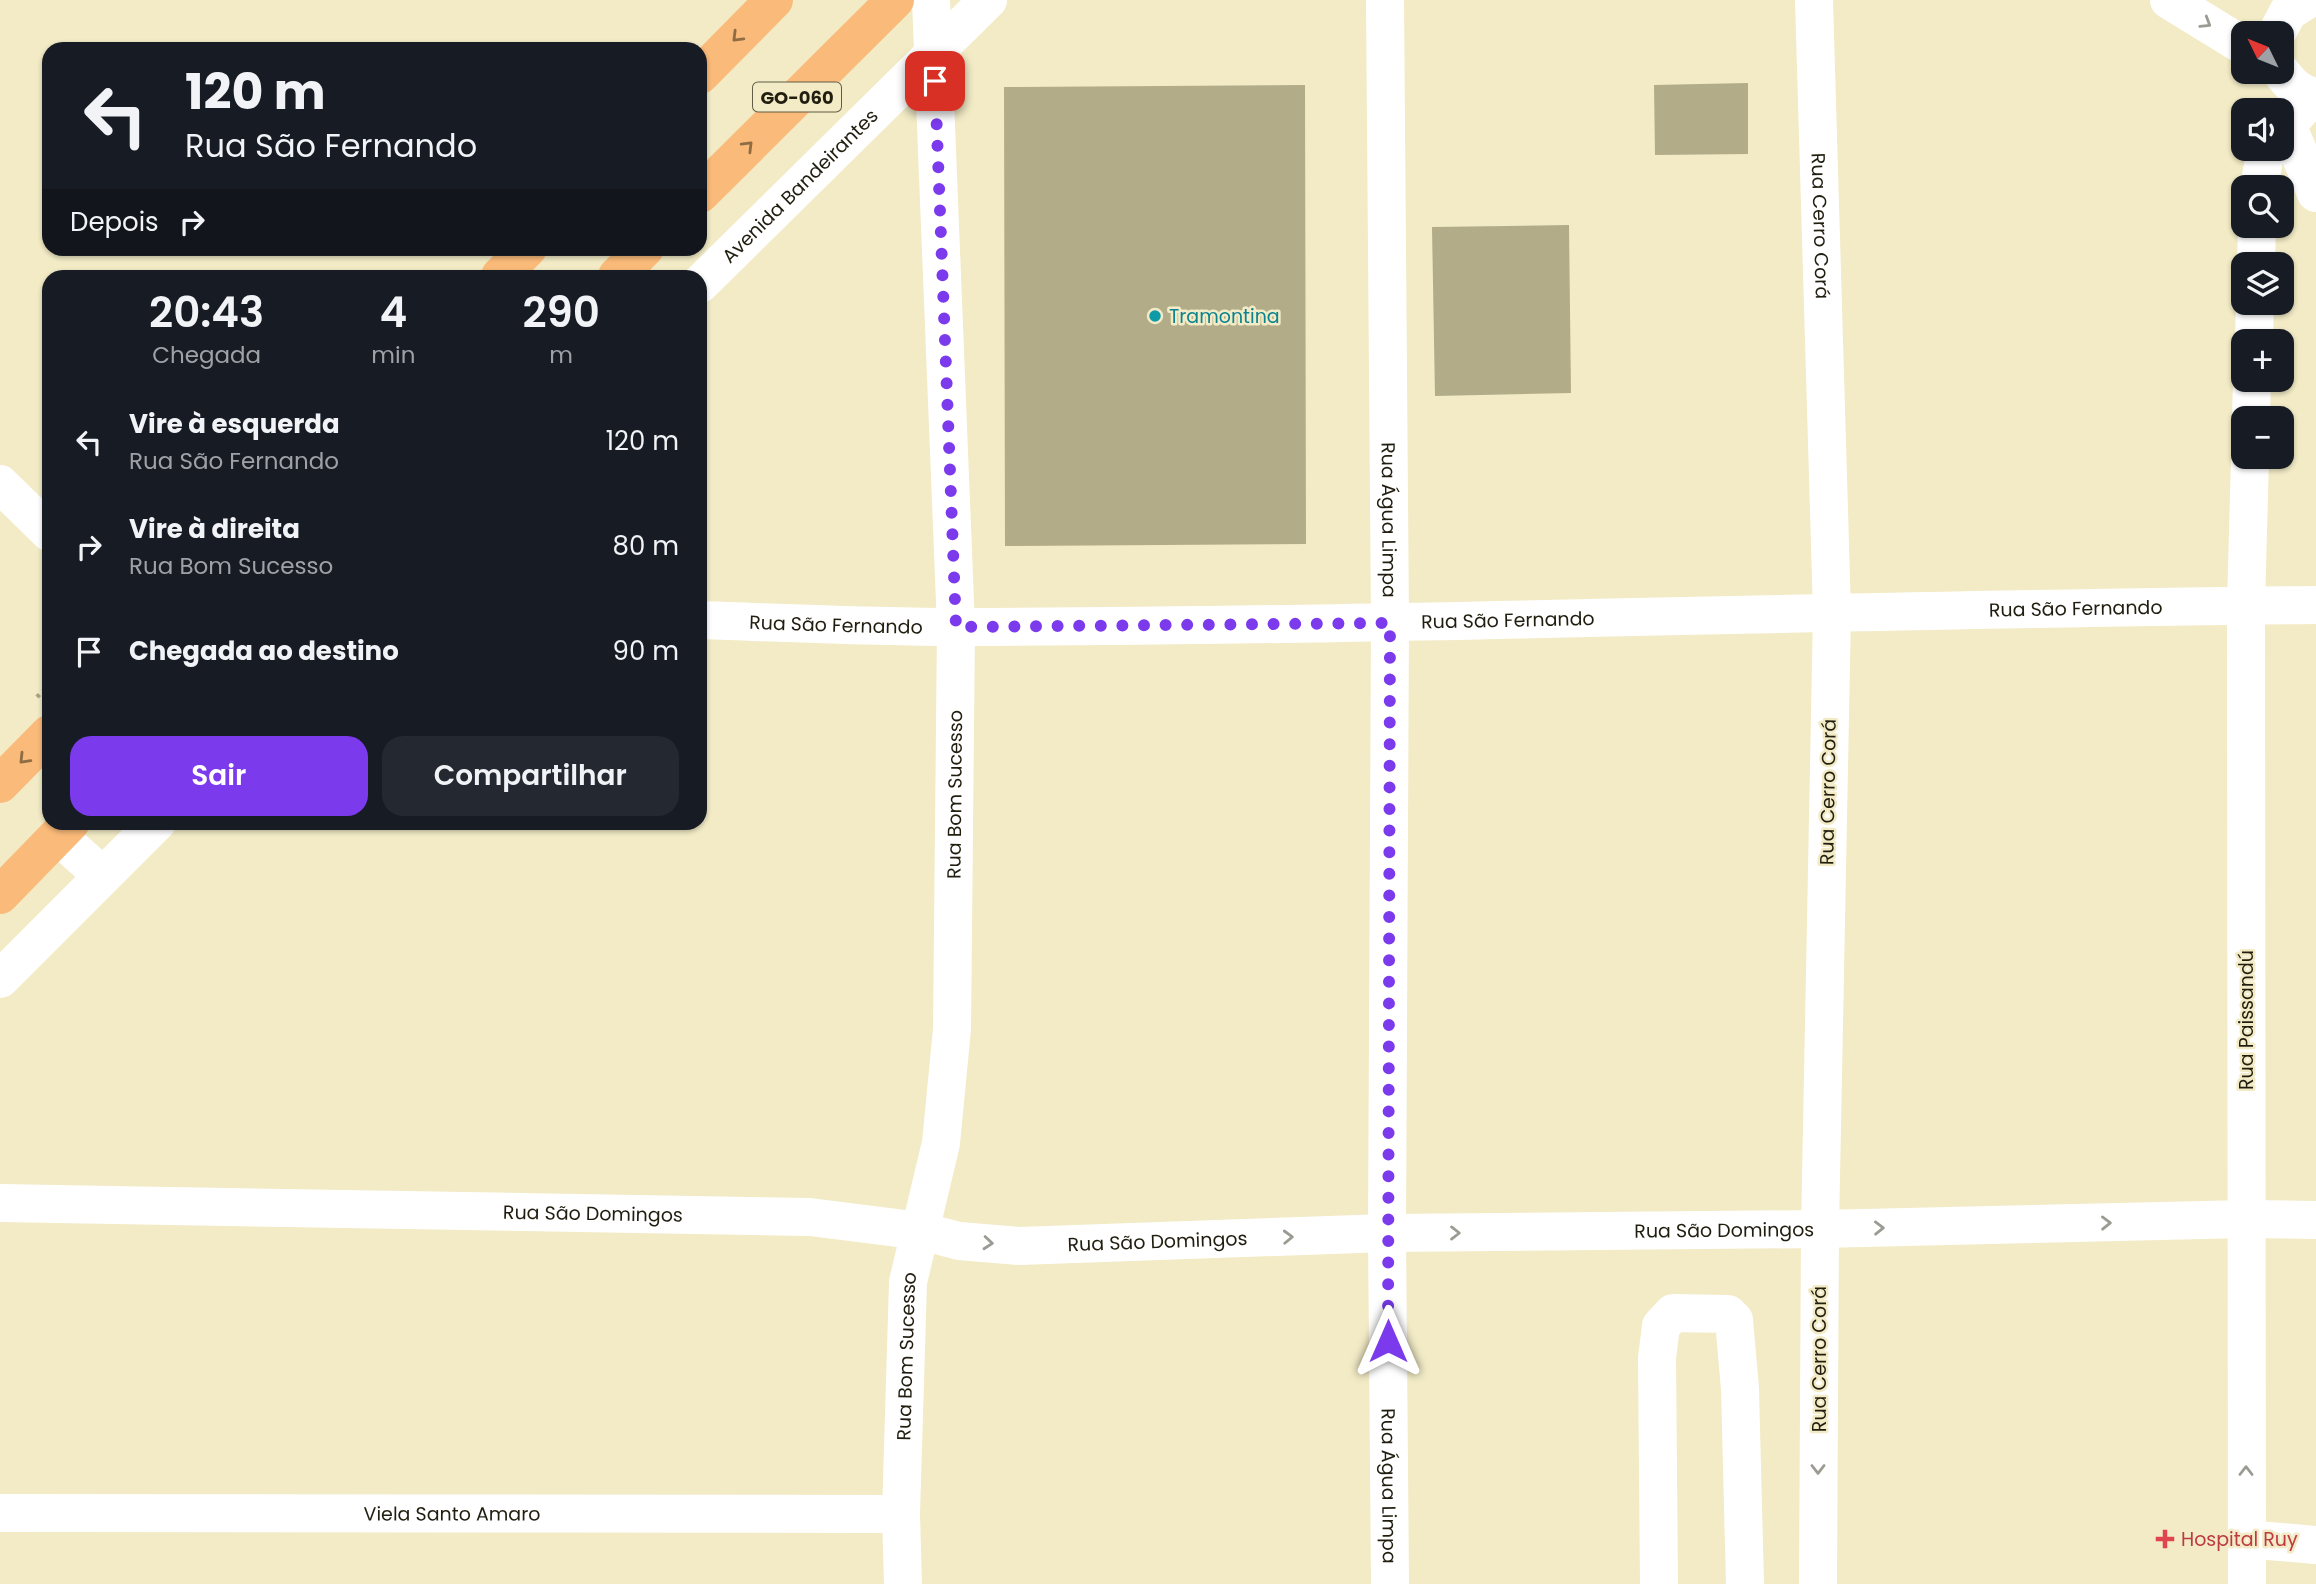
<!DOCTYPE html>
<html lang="pt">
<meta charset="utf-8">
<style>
body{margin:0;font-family:Poppins,sans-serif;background:#242831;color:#f1f3f6;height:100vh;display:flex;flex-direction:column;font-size:26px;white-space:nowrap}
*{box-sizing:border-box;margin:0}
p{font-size:23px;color:#9ea1a6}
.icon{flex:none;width:38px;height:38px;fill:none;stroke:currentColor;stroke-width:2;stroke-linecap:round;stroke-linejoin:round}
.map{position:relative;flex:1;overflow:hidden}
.panel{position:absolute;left:42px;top:270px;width:665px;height:560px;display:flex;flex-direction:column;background:#171b24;border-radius:21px;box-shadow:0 2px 5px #0004}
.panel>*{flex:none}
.hud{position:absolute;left:42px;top:42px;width:665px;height:214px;border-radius:21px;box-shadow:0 2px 5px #0004;background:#171b24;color:#f1f3f6;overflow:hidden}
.needle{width:46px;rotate:313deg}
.buttons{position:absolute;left:2231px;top:21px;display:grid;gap:14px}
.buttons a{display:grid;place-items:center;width:63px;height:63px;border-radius:14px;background:#171b24;box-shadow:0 2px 5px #0004;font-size:35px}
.pin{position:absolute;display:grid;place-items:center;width:60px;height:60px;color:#fff;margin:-30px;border-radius:14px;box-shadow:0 4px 10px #0006}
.me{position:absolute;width:77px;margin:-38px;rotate:0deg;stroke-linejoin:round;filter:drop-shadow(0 0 5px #0008)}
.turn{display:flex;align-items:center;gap:24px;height:147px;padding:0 28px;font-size:32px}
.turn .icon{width:91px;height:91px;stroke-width:2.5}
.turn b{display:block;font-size:49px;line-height:60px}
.then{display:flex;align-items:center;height:66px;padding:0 28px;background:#0003;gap:14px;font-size:26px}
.eta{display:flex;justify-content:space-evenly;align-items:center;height:119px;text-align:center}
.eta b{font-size:42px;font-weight:600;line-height:49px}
.cta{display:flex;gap:14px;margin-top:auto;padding:14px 28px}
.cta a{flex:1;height:80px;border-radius:21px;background:#7c3aed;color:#fff;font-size:28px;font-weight:600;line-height:80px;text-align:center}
.cta a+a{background:#242831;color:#f1f3f6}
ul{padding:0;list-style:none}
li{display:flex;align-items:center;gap:21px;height:105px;padding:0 28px}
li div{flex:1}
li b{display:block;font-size:26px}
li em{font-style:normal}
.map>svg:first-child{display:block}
.building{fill:#b3ac89}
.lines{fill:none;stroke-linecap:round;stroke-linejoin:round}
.path{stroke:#a9a386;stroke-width:4.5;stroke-dasharray:3.5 5;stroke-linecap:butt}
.minor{stroke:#fff;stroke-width:38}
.major{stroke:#faba79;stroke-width:38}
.oneway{stroke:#9b9a93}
.oneway2{stroke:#8e6c44}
.route{stroke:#7c3aed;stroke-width:12;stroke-dasharray:0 21.6}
.culture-dot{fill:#0f9aa8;stroke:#f2ebc6;stroke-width:2.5}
.health-dot{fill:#e0444e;stroke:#f2ebc6;stroke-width:2.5}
.labels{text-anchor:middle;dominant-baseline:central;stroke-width:5;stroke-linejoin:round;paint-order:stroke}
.shield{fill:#f2ebc6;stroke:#605c47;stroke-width:2}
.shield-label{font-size:18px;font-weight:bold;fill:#211e10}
.street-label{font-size:19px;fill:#211e10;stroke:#f2ebc6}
.culture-label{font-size:19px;fill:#0d838f;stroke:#f2ebc6;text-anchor:start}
.health-label{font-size:19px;fill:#be3a42;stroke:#f2ebc6;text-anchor:start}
</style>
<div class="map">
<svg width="2316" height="1584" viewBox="0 0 2316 1584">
<rect width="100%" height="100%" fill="#f2ebc6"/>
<path class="building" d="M1748,83V154L1655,155L1654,85Z
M1305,85L1306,544L1005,546L1004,87Z
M1569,225L1571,393L1435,396L1432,227Z"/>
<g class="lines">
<path class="path" d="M37,697L49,685"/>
<g class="minor">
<path id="s1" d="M1385,0L1390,623L1387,1233L1390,1584"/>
<path id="s2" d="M1814,0L1832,613L1820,1229L1818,1584"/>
<path d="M2169,0L2244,46"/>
<path d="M2277,33L2288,12L2307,0"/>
<path d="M2281,72C2291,85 2299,94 2316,97"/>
<path d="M2287,125L2316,193"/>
<path d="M2282,130L2313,97"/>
<path d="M2259,187L2266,149"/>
<path d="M2256,264L2257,226"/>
<path id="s3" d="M700,284L988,0"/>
<path d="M2254,341L2255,303"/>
<path d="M2251,418L2252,380"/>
<path d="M0,484L49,532"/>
<path id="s4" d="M700,620C787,623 873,627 960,627C1412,626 1864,609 2316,605"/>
<path d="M58,836L103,876"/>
<path d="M0,979L157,822"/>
<path id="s5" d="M0,1203L810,1217L921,1231L959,1241L1019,1246L1387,1233L1820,1229L2246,1219L2316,1220"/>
<path id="s6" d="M0,1513L901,1514"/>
<path d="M2246,1539L2316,1545"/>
<path id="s7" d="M903,1584L901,1514L908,1282L941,1143L952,1029L956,627L931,0"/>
<path d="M1659,1584L1657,1358L1661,1326L1673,1313L1728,1314L1734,1320L1740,1389L1745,1584"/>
<path d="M2247,1584L2246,606L2250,457"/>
</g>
<path class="major" d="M700,75L774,0
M700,194L895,0
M500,276L528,248
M617,276L645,248
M0,784L49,734
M0,895L71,822"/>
</g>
<defs><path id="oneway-chevron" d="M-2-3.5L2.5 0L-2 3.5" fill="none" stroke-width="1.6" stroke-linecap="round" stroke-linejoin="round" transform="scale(1.75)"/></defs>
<g class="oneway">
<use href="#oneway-chevron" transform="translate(2206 23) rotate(32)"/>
<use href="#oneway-chevron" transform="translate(2106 1223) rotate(-1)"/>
<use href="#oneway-chevron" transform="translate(1879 1228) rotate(-1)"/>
<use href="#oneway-chevron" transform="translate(1455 1233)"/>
<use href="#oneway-chevron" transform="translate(1288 1237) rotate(-2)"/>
<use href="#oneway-chevron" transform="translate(988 1243) rotate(5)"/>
<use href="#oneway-chevron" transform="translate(1818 1469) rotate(90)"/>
<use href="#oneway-chevron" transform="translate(2246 1471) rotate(-90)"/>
</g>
<g class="oneway2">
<use href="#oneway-chevron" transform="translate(737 37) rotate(135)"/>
<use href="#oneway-chevron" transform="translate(748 146) rotate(-45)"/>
<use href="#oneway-chevron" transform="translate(24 759) rotate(134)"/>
</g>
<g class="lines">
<path class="route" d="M935,81L956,627L1390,623L1388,1341"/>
</g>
<circle class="culture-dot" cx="1155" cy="316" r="7"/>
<path class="health-dot" d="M2161.5 1528.5h7v7h7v7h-7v7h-7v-7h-7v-7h7z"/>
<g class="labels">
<rect class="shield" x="753" y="82.5" width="88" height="29" rx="5"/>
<g class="shield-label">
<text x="797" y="97">GO-060</text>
</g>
<g class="street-label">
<text stroke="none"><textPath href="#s3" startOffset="140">Avenida Bandeirantes</textPath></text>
<text stroke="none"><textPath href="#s2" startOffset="226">Rua Cerro Corá</textPath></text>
<text stroke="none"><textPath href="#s1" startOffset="520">Rua Água Limpa</textPath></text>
<text stroke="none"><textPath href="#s4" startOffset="1376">Rua São Fernando</textPath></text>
<text stroke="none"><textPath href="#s4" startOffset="808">Rua São Fernando</textPath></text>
<text stroke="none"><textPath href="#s4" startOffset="136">Rua São Fernando</textPath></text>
<text transform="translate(1828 792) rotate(-89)">Rua Cerro Corá</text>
<text stroke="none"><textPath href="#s7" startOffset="794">Rua Bom Sucesso</textPath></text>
<text transform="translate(2246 1020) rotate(-90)">Rua Paissandú</text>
<text stroke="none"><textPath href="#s5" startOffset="593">Rua São Domingos</textPath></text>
<text stroke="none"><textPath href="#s5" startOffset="1727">Rua São Domingos</textPath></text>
<text stroke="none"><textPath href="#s5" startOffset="1160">Rua São Domingos</textPath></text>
<text stroke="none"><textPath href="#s7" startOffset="228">Rua Bom Sucesso</textPath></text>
<text transform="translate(1819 1359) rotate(-90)">Rua Cerro Corá</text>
<text stroke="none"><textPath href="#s1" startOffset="1486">Rua Água Limpa</textPath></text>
<text stroke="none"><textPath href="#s6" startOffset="452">Viela Santo Amaro</textPath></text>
</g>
<g class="culture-label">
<text x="1169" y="316">Tramontina</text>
</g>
<g class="health-label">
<text x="2181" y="1539">Hospital Ruy</text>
</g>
</g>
</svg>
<div class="buttons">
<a><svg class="needle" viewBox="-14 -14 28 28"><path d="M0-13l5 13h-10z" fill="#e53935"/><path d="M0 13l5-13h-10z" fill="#9ea1a6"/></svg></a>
<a><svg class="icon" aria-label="sound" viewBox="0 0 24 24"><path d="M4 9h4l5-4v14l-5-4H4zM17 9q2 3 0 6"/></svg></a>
<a><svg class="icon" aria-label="search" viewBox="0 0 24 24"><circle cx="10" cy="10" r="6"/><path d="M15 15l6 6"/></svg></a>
<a><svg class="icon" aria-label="layers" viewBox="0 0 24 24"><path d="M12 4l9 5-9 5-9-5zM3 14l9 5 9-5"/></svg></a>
<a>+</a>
<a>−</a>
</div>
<div class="pin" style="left:935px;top:81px;background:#d93025"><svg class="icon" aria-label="arrive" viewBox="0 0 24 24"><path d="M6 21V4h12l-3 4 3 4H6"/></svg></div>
<svg class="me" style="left:1388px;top:1341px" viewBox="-20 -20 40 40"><path d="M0-17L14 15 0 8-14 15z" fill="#7c3aed" stroke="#fff" stroke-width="4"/></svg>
<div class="hud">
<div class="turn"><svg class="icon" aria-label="left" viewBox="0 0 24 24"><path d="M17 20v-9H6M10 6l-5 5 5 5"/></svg><div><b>120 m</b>Rua São Fernando</div></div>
<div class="then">Depois<svg class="icon" aria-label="right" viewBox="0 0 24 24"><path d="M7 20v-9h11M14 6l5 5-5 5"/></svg></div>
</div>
<section class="panel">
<div class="eta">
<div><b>20:43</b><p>Chegada</p></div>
<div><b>4</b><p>min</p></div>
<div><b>290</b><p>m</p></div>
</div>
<ul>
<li><svg class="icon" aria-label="left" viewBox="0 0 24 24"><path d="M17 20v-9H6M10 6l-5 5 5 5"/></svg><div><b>Vire à esquerda</b><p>Rua São Fernando</p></div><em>120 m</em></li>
<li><svg class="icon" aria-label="right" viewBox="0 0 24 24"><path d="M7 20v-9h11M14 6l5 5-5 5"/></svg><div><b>Vire à direita</b><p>Rua Bom Sucesso</p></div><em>80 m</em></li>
<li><svg class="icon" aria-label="arrive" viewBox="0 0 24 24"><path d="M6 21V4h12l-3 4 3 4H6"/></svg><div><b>Chegada ao destino</b></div><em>90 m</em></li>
</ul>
<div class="cta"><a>Sair</a><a>Compartilhar</a></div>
</section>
</div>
